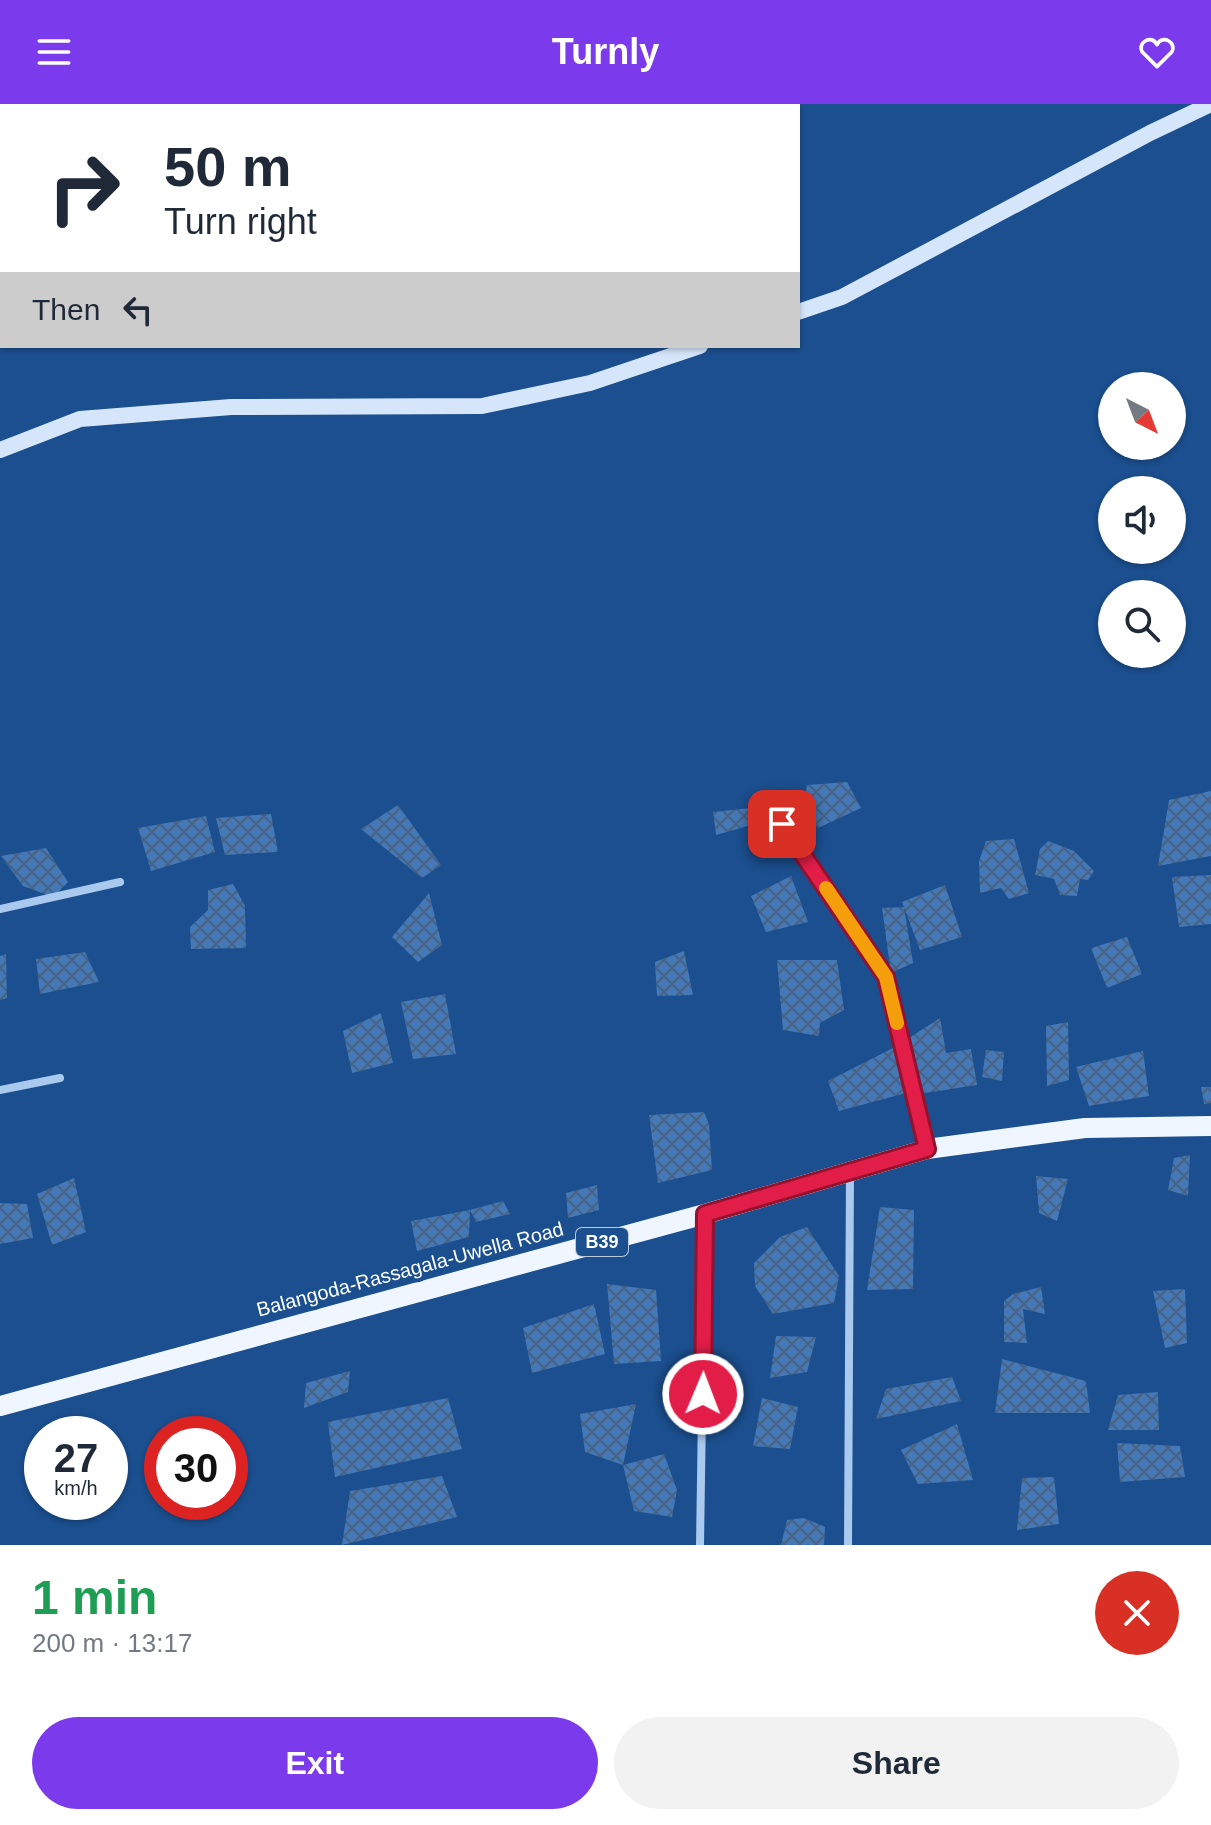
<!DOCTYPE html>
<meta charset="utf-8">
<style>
body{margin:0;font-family:Arial,sans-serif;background:#f2f2f3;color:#1f2937;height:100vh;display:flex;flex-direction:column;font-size:30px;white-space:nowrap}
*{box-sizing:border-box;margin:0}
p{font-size:26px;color:#747a83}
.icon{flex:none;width:44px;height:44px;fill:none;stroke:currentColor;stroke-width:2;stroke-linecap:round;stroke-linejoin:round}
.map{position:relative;height:1441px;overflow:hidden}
.side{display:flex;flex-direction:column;background:#fff;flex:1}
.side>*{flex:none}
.top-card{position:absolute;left:0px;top:0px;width:800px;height:244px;box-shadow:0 2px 6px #0004;background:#fff;color:#1f2937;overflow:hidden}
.needle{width:52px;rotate:138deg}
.fabs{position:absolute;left:1098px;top:268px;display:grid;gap:16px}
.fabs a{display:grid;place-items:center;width:88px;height:88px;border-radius:50%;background:#fff;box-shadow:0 2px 6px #0004;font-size:40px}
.speed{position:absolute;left:24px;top:1312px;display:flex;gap:16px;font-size:40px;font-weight:700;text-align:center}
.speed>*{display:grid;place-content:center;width:104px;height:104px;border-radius:50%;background:#fff;box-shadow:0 2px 6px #0004;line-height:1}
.speed small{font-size:20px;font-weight:400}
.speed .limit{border:12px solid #d22;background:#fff;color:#111}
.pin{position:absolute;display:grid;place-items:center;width:68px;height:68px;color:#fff;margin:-34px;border-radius:16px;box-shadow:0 4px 12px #0006}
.me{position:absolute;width:88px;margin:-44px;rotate:1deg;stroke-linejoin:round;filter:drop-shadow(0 0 6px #0008)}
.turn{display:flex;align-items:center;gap:28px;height:168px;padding:0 32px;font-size:36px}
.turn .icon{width:104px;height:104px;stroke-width:2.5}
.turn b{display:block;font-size:56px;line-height:68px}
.then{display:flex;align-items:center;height:76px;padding:0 32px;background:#0003;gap:16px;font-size:30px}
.round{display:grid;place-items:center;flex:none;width:84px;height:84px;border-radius:42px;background:#f2f2f3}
.summary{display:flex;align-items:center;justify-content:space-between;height:136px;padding:0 32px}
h1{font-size:48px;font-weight:600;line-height:60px;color:#1e9e55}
.cta{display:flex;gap:16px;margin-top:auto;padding:16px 32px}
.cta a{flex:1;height:92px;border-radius:48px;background:#7c3aed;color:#fff;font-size:32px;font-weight:600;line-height:92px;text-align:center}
.cta a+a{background:#f2f2f3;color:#1f2937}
header{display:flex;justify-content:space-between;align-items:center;height:104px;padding:0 32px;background:#7c3aed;color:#fff;font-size:36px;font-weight:600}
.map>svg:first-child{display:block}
.building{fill:url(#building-cross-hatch)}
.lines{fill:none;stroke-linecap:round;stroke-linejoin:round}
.street{stroke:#a9c9ee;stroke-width:8}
.secondary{stroke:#d6e6fa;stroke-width:16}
.primary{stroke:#f0f6ff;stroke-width:20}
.route-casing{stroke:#92132f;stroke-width:20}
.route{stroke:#e11d48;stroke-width:14}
.slow{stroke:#f59e0b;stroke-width:14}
.labels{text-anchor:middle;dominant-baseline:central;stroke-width:8;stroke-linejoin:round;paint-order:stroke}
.shield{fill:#1b4f8f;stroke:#bbcadd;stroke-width:2}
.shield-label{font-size:18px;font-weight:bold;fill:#fff}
.street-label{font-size:20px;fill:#fff;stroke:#1b4f8f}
</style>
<header><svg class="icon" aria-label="menu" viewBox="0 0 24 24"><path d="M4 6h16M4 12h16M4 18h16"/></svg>Turnly<svg class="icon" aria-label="heart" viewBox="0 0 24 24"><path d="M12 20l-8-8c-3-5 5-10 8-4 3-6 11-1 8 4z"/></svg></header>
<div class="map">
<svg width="1211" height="1441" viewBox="0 0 1211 1441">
<defs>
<pattern id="building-cross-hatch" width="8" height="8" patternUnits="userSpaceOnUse" patternTransform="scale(2)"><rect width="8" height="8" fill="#4478b7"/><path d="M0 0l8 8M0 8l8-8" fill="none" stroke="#486282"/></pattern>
</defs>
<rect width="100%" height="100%" fill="#1b4f8f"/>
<path class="building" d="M847,678L861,704L818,724L803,706L807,681Z
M1211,687V752L1158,762L1169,696Z
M398,701L441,761L422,774L361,725Z
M760,703L765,717L716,731L713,708Z
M271,710L278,748L225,751L216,714Z
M206,712L215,748L151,767L138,724Z
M1014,735L1029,789L1009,795L1001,784L980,789L979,757L986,737Z
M1048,737L1074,747L1094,767L1088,776L1080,775L1077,792L1060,791L1054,775L1035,771L1040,745Z
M46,744L68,778L53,793L23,782L1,752Z
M1211,771V820L1179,823L1172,773Z
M791,772L808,818L766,828L751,792Z
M233,780L245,802L246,844L191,845L190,823L208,806V786Z
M945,781L962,833L920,846L902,798Z
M429,789L442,841L418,858L392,833Z
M904,803L913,859L891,869L882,804Z
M1127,833L1142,870L1107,884L1091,844Z
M684,847L693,891L657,892L655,858Z
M85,848L99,878L40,890L36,855Z
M6,850L7,894L0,896V852Z
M777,856H837L844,906L820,919L819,932L783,926Z
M445,890L456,950L413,955L401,898Z
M381,909L393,959L352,969L343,927Z
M940,914L946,949L971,945L977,981L919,990L909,934Z
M1068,918L1069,976L1047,982L1046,922Z
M893,944L906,989L839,1007L828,977Z
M986,946L1004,948L1002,977L982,973Z
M1143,947L1149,992L1089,1002L1076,963Z
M1201,983H1211V999L1204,1000Z
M704,1008L709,1020L712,1066L658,1079L649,1011Z
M1190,1051L1188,1092L1168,1086L1174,1054Z
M1036,1072L1068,1075L1057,1117L1039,1109Z
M74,1074L86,1128L52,1141L37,1090Z
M597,1081L599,1106L568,1114L566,1089Z
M503,1097L510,1110L476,1118L470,1106Z
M0,1099L27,1100L33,1134L0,1140Z
M880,1103L914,1106L913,1185L867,1186Z
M470,1106L469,1133L417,1147L411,1117Z
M807,1123L839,1172L834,1199L773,1210L755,1182L754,1159L780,1133Z
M607,1180L656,1186L661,1257L614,1260Z
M1041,1183L1045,1210L1023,1205L1027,1239L1004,1238V1197L1013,1190Z
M1185,1185L1187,1239L1165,1244L1153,1187Z
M594,1200L605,1250L532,1269L523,1224Z
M776,1232L816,1233L807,1268L770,1274Z
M1002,1255L1086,1277L1090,1309H995Z
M350,1267L348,1288L304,1304L306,1279Z
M952,1273L961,1297L876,1315L886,1285Z
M1158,1288L1159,1326H1108L1118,1291Z
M448,1294L462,1345L335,1373L328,1318Z
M762,1294L798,1303L790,1345L753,1342Z
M636,1300L623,1361L585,1348L580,1310Z
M957,1320L973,1376L918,1380L901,1346Z
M1117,1339L1180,1342L1185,1373L1120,1378Z
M664,1350L677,1386L672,1413L634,1407L623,1361Z
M442,1372L457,1413L342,1441L350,1387Z
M1054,1373L1059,1420L1017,1426L1022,1374Z
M804,1414L825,1423L824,1441H781L787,1416Z"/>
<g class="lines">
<path class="street" d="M782,720L886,873L926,1044
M0,805L120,778
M0,986L60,974
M700,1441L705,1110
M848,1441L850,1068"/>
<path class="secondary" d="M798,208L842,193L1150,29L1211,0
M0,346L80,315L231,303L482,302L590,279L700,242"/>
<path class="primary" d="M0,1302L705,1110L927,1045L1085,1024L1211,1022"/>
</g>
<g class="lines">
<g class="route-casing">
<path id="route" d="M703,1290L705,1110L927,1045L886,873L782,720"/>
</g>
<use href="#route" class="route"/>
<path class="slow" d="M826,784L886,873L897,919"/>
</g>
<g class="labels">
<rect class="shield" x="576" y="1124" width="52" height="28" rx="6"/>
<g class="shield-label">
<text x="602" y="1138">B39</text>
</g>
<g class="street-label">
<text transform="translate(410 1165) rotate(-15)">Balangoda-Rassagala-Uwella Road</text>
</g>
</g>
</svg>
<div class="fabs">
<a><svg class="needle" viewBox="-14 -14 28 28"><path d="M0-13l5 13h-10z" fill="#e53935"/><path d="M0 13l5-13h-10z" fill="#747a83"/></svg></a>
<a><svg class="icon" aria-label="sound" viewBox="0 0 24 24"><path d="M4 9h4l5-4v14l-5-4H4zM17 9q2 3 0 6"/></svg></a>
<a><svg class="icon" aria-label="search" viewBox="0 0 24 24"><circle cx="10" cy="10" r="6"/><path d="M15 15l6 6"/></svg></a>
</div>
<div class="speed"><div>27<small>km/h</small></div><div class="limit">30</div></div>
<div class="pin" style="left:782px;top:720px;background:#d93025"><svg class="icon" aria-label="arrive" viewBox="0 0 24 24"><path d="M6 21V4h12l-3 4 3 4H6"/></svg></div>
<svg class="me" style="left:703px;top:1290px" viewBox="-20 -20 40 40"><circle r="17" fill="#e11d48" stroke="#fff" stroke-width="3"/><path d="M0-11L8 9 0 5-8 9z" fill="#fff"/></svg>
<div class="top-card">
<div class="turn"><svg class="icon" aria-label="right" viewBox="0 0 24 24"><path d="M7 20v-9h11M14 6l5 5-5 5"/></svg><div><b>50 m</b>Turn right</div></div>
<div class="then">Then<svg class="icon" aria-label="left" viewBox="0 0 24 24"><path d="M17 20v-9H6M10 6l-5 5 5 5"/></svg></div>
</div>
</div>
<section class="side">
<div class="summary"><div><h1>1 min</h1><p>200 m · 13:17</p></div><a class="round" style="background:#d93025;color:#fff"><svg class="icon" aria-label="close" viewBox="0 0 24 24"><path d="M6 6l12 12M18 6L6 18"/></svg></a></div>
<div class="cta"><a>Exit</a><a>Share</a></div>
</section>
